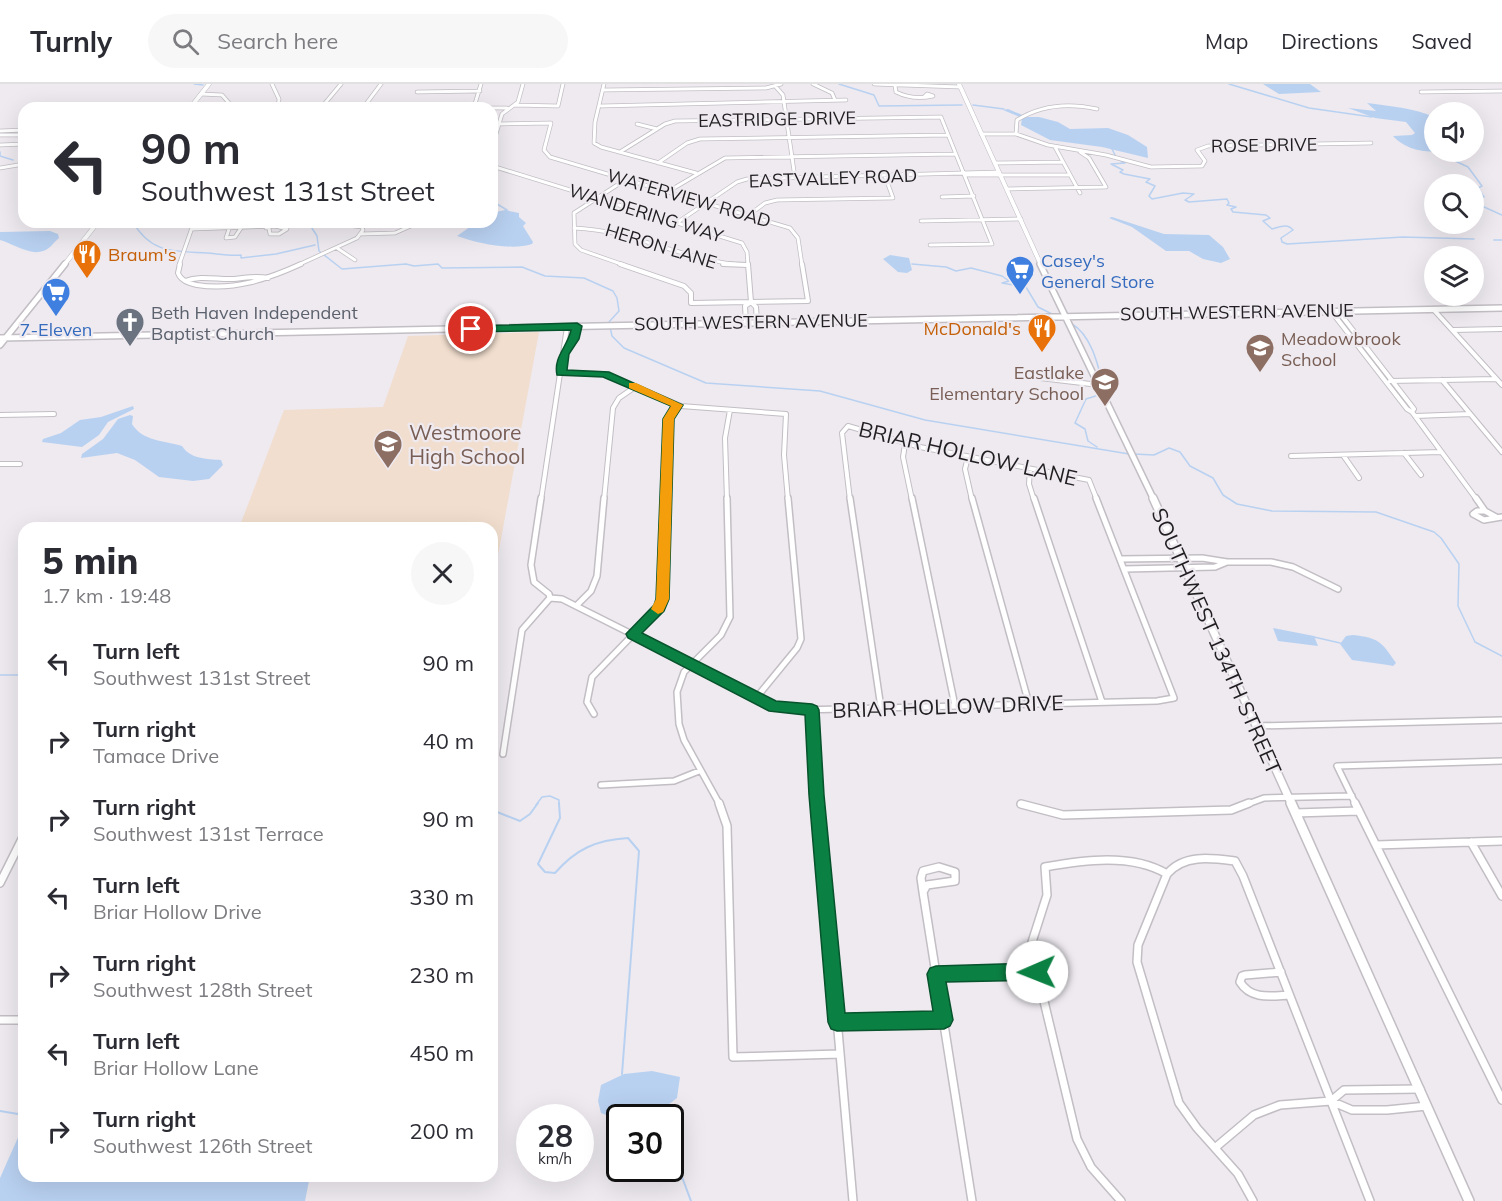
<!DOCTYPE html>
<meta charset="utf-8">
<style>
body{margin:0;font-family:Mulish,sans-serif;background:#f7f7f7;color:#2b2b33;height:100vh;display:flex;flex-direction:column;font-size:22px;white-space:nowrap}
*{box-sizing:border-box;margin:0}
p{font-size:20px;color:#7c7c81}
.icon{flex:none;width:33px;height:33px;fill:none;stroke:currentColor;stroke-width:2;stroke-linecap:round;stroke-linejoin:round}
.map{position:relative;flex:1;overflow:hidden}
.details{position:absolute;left:18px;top:438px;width:480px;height:660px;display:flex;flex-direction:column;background:#fff;border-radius:18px;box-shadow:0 6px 24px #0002}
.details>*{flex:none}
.hud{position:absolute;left:18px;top:18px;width:480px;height:126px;border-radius:18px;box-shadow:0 6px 24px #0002;background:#fff;color:#2b2b33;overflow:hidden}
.tools{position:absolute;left:1424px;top:18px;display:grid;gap:12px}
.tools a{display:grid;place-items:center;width:60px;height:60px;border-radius:50%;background:#fff;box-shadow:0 6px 24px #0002;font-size:30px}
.speed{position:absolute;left:516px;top:1020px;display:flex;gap:12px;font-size:30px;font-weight:700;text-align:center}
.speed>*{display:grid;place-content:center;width:78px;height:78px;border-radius:50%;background:#fff;box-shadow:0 6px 24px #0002;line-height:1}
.speed small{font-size:15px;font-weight:400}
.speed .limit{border:3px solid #111;border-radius:9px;background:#fff;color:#111}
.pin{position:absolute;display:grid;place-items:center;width:51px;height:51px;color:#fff;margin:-26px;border:3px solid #fff;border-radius:50%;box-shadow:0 2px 6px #0007}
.me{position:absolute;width:66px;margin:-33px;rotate:269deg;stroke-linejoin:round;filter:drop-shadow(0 0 4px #0008)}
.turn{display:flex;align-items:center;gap:21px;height:126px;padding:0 24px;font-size:27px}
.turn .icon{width:78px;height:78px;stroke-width:2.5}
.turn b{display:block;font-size:42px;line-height:51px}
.round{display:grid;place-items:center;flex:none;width:63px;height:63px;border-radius:32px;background:#f7f7f7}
.head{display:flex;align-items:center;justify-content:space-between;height:102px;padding:0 24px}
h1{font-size:36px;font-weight:800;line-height:45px}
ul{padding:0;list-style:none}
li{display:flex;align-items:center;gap:18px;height:78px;padding:0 24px}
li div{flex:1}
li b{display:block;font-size:22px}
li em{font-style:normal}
header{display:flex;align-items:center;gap:36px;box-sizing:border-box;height:84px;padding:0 30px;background:#fff;border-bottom:2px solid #e1e1e2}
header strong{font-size:28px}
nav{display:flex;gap:33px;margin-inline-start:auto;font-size:21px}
.search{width:420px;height:54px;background:#f7f7f7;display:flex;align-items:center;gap:15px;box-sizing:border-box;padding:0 21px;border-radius:33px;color:#7c7c81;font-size:22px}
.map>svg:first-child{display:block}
.education{fill:#f1dece}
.water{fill:#b9d1f1}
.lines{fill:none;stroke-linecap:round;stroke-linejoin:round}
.stream-far1{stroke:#b9d1f1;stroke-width:1.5}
.stream{stroke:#b9d1f1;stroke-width:2}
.street-far3-casing{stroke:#c2bec4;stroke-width:4.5}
.street-far2-casing{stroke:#c2bec4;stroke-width:6}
.street-far1-casing{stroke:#c2bec4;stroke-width:8}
.street-casing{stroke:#c2bec4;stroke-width:10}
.secondary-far3-casing{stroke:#c2bec4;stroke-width:5}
.secondary-far2-casing{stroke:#c2bec4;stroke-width:8}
.secondary-far1-casing{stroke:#c2bec4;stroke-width:10}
.secondary-casing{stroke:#c2bec4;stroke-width:12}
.street-far3{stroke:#fff;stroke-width:3}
.street-far2{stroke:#fff;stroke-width:4}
.street-far1{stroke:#fff;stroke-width:5}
.street{stroke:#fff;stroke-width:7}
.secondary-far3{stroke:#fff;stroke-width:4}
.secondary-far2{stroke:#fff;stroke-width:5}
.secondary-far1{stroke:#fff;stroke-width:7}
.secondary{stroke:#fff;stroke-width:9}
.route{fill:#0b8043;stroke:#07532c;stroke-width:1.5}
.slow{fill:#f59e0b}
.labels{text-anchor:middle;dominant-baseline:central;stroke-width:4.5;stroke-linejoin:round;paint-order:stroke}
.far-street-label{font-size:18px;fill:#201e20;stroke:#eeeaf0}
.far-food-label{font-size:18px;fill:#c56008;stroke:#eeeaf0;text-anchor:start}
.far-shop-label{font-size:18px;fill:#366cbe;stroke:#eeeaf0;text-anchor:start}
.far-worship-label{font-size:18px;fill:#5b616d;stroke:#eeeaf0;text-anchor:start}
.far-education-label{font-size:18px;fill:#785e54;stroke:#eeeaf0;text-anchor:start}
.education-label{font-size:21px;fill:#785e54;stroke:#eeeaf0;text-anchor:start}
.street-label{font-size:21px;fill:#201e20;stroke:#eeeaf0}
</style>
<header>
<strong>Turnly</strong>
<div class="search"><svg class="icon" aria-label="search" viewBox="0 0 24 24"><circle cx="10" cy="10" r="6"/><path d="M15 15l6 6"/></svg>Search here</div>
<nav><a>Map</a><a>Directions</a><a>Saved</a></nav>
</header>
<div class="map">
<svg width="1502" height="1117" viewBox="0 0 1502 1117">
<rect width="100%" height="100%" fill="#eeeaf0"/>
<path class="education" d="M539,248L492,504V444H239L284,326L383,323L408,252Z"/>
<path class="water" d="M1263,0H1310L1321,8L1279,10Z
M1367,19C1389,22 1415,24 1434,33V68H1444C1425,68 1407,67 1393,52L1412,51L1415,49L1406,38L1375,34L1348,24L1376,27Z
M1008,25L1027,33H1039L1058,38L1070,45L1108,44L1128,51L1147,63L1148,74L1102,63L1050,56L1021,41L1022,34L1003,26Z
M505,126L519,129V133L526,139L523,142L533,158L532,160C511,167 477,159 457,152L477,138H492V129Z
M1112,133L1164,150L1209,151L1223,163L1230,175L1221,179L1203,175L1189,167H1166L1132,143L1109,134Z
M50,147L58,150L59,154C54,158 49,166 43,167C30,172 12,159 0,156V148Z
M890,171L909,174L912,186L907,189L898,188L883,175Z
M133,322L134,325L108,338L99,351L82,363L42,358L43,355L61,349L80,336L101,333Z
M130,331L133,332L132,340C142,357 165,357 182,362C190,375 207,375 221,376L223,381L209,395L193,397L159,393L135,376L117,369L81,374L82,370L103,355L118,335Z
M1273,544L1314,552L1318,562L1278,557Z
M1353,551C1379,554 1381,557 1396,579L1393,582L1388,581L1352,576L1340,560L1346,552Z
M652,987L680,993L677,1014C660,1028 642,1034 620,1034L619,1036L601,1029L598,1017L601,1001L624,990Z
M24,1040V1092H310L305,1117H0V1094Z"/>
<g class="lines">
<path class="stream-far1" d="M194,0L203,1
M839,0L874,11L879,22L962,21
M1229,0L1309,24L1372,33
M973,21L1004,25
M1112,65L1115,71
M0,68V72L13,76
M1436,68L1468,83L1482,102L1478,104L1484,113L1473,114
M1121,77L1125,79L1111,80L1123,86L1120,88L1124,90L1150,95L1146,98L1155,102L1149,112L1152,115L1183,109L1194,110L1185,116L1189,118L1227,115L1229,119L1227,121L1236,123L1231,125L1233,128L1266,131L1270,134L1263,137L1272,145C1280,143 1287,139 1293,146L1281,154L1282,158L1287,160L1403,153L1474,155
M492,117L507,126
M1473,118L1502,131
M133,138C151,170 175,167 207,169C219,170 230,172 241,171V174L276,170L315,161
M308,138L317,152L319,167L342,185L406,180L414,182L438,180L442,184L522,183L545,192L584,194L613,207L617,214L619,227L609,238L612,252L624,264L706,299L820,307L925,336L1129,370
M1494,156H1502
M912,180L946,183L956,187L971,184L1002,192L1009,197L1002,199L1026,203L1038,223L1054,231
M1072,240C1093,252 1099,286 1105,308
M1097,363L1088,357L1085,345L1075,339L1086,315L1102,310
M1134,370L1154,371L1169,364L1180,368L1190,382L1213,394L1223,411L1237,420L1272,427L1376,428L1434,448L1441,454L1459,480L1458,522L1475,558L1502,572
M1314,553L1340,559
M0,591H24
M536,721L542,713L550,712L559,716V721"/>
<path class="stream" d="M559,719L560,734L538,780L545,788L555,789C576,765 596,756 628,754L639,767L622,990
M492,726L520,737L530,730L538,719
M0,1027L24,1031
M670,1061L691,1117"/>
<g class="street-far3-casing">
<path id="street-far3" d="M272,0L279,15L278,24
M604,0L595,38L594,59L601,63L696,89
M813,0L832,9L835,16
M874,0L960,3
M895,2L896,8C908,14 920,15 933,12L927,10L924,13
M776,3L783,11L795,94
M603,6L766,4L781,0
M417,8L480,7
M1421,8L1502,7
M201,10L222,11L229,19L228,24
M514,21L558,22L563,0
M601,22L846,16
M474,23L481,0
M321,24L341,0
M363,24L381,0
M423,24H507
M499,40L551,39L544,66L550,73L790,144L798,154L802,181
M637,40L657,45
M0,47L24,46
M981,50H1016L1048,61L1106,71L1151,83L1202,82L1205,77L1197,66L1208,62L1371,59
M1016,50L1017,36C1041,21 1070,19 1097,25
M0,51H24
M0,61L24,60
M492,63L502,30L518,18L523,0
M1055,63L1080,109
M620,68L665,40L675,37L941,33L992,160L930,161
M1080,68L1089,74L1106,103
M658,79L687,59L700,55L948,51
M995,79L1063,78
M492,82L742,159L747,168L748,181
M0,84L24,80
M967,91H1070
M1007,105L1106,103
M669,107L725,74L956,70
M942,113L974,112
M749,131L765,119L777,116L893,114L885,92
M921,137L1021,135
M351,138L354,142L363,143
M678,138L737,98L747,95L999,88
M574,144C635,146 687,179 748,181
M193,145L275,142L287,145L279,150H270L269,144H266
M229,145L226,154L235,153L241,144
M361,150L395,149L420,138
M337,164L355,176
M179,181L194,138
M298,181L357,154L363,146L360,138
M624,181L581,166L575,160L574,129L625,96"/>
</g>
<g class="street-far2-casing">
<path id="street-far2" d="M180,180L178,189C181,197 189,199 197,201C234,207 268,195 301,180
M620,180L684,202L691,209V219L808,217L802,180
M723,180L748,181
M748,180L751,218
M185,197C201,191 218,196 234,195C247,194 255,191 268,194
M1433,225L1502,301
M1331,227L1407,325L1412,328L1477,416
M1338,227L1414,325L1412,328
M746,239L745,222L751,218L756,223L757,238
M1453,246L1502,245
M565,268L575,253L577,242
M561,289L605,290L681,322L786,330L784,371L788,416
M1040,294L1099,301
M1442,296L1502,368
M1390,297L1496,295
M0,331L54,330
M1415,332L1470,330
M905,360L903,373L912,416
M1404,369L1421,391
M1343,371L1359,394
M1291,372L1441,368
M968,373L965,385L972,416
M0,380H20
M1030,385L1029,400L1034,416
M541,416L567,243
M604,416L613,324L619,314L635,303
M666,416L669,335L678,321
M727,416L725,354L730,326
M850,416L842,349L848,342L920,363L1089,396L1097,416"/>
</g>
<g class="street-far1-casing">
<path id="street-far1" d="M850,414L881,624
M912,414L955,622
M972,414L1029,620
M1034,414L1102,618
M1476,414L1485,427L1496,433
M1485,427H1477L1473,430L1484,436L1502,433
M1120,475L1202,474L1227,478H1271L1293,483L1338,505
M1124,485L1215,483L1227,478
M550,514L562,515L779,624L801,626L881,624
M576,522L591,507L597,492L604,414
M756,614L797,564L801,555L788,414
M881,624L1157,617L1174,614L1096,414
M812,626L818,721
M594,630L587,618L592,593L655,528L663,515L666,414
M1256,642L1502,636
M503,670L522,546L550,514L549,510L534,498L531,481L541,414
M601,701L674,697L699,687
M1021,720L1024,721
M720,721L684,656L679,640L677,608L684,588L721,551L730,533L727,414
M1245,721L1264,714L1352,712
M1356,721L1337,682L1502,677"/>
</g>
<g class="street-casing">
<path id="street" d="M719,719L727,742L733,973L840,970
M818,719L853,1117
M1355,719L1502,1016
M1021,720L1063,731L1231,726L1249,719
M1295,729L1359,727
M1471,758L1502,812
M1376,761L1502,757
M939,783L955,788V797L927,801L923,808L921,794L923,787Z
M0,799L24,751
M923,808L972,1117
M1281,888L1245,891L1242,892L1240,898C1251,916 1271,912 1289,911
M936,890L1037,888
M0,936H24
M837,938L944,936
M1331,1017L1344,1006L1420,1005
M1216,1063L1254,1031L1280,1021L1331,1017L1352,1026H1387L1427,1022
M1121,1117L1091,1083L1077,1055L1037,888L1032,858L1047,811L1045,783C1083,776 1132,769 1167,790
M1253,1117L1238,1090L1197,1044L1179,1019L1137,878L1138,861L1167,790C1184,770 1211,774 1235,777L1243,792L1370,1117"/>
</g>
<g class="secondary-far3-casing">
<path id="secondary-far3" d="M959,0L1041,181
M190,24L209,0
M64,181L98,138"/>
</g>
<g class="secondary-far2-casing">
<path id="secondary-far2" d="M1040,180L1154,416
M0,254L1502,224
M0,261L65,180"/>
</g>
<g class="secondary-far1-casing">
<path id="secondary-far1" d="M1153,414L1292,721"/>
</g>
<g class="secondary-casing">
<path id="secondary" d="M1291,719L1469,1117"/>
</g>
<use href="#street-far3" class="street-far3"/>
<use href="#street-far2" class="street-far2"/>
<use href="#street-far1" class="street-far1"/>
<use href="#street" class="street"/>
<use href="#secondary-far3" class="secondary-far3"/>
<use href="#secondary-far2" class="secondary-far2"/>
<use href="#secondary-far1" class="secondary-far1"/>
<use href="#secondary" class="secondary"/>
</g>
<path class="route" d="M577,239L582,242L579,255L569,270L567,286L609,288L683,321L674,335L669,515L664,527L642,549L776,617L812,620L817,622L819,626L824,711L845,929L933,927L927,890L930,884L936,882L1037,879L1043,882L1045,888L1043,894L1037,896L946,898L953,936L950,942L944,945L837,947L831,945L828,938L809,711L805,631L769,627L628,554L626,550L654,521L656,515L663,335L671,322L603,293L557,291C553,273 568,262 571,246L471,248L466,245L471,242Z"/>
<path class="slow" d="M629,299H636L683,321L674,335L669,515L663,528L658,530L651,525L656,515L663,335L671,322L629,304Z"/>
<defs>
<g id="restaurant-pin" transform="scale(1.5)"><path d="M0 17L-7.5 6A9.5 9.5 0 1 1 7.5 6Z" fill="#e8710a" stroke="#eeeaf0"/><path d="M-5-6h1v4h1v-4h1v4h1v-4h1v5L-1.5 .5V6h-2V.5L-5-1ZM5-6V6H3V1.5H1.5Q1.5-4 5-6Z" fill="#fff"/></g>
<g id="supermarket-pin" transform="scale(1.5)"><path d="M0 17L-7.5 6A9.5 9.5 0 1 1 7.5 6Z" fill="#3f7fe0" stroke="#eeeaf0"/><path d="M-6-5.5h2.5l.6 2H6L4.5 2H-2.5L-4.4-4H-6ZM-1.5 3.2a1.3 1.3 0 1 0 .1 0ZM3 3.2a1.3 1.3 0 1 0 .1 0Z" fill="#fff"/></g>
<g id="church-pin" transform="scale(1.5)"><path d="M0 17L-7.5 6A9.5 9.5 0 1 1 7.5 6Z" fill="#6b7280" stroke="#eeeaf0"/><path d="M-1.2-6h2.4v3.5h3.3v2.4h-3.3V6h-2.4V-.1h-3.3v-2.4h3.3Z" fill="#fff"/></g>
<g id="school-pin" transform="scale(1.5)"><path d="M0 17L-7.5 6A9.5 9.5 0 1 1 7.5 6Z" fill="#8d6e63" stroke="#eeeaf0"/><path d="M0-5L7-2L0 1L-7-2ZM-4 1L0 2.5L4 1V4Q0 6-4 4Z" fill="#fff"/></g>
</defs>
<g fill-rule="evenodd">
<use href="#restaurant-pin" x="87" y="170"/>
<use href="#supermarket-pin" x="1020" y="186"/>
<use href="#supermarket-pin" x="56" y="208"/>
<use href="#church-pin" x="130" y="238"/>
<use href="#restaurant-pin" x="1042" y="244"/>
<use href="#school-pin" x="1260" y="264"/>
<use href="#school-pin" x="1105" y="298"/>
<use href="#school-pin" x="388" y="360"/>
</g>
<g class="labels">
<g class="far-street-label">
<text transform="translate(777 35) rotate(-1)">EASTRIDGE DRIVE</text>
<text transform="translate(1264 61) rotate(-1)">ROSE DRIVE</text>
<text transform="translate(833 94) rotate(-2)">EASTVALLEY ROAD</text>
<text transform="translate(689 114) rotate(16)">WATERVIEW ROAD</text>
<text transform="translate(646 129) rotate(17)">WANDERING WAY</text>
<text transform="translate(661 162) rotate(17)">HERON LANE</text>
<text transform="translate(1237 228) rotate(-1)">SOUTH WESTERN AVENUE</text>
<text transform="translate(751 238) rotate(-1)">SOUTH WESTERN AVENUE</text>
</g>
<g class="far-food-label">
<text x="108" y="170">Braum's</text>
<text x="1021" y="244" text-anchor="end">McDonald's</text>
</g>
<g class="far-shop-label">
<text x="1041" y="176">Casey's<tspan x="1041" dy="21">General Store</tspan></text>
<text x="56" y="245" text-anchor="middle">7-Eleven</text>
</g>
<g class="far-worship-label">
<text x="151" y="228">Beth Haven Independent<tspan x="151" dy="21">Baptist Church</tspan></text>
</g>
<g class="far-education-label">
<text x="1281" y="254">Meadowbrook<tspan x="1281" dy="21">School</tspan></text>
<text x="1084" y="288" text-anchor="end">Eastlake<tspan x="1084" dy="21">Elementary School</tspan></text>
</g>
<g class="education-label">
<text x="409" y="348">Westmoore<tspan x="409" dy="24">High School</tspan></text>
</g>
<g class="street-label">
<text transform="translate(968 369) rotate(13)">BRIAR HOLLOW LANE</text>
<text transform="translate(1217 557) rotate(66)">SOUTHWEST 134TH STREET</text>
<text transform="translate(948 622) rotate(-2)">BRIAR HOLLOW DRIVE</text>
</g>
</g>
</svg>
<div class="tools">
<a><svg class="icon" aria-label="sound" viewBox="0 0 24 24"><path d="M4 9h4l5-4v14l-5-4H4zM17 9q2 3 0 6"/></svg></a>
<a><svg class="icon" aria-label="search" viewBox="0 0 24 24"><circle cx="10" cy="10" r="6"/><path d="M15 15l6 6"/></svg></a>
<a><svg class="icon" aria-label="layers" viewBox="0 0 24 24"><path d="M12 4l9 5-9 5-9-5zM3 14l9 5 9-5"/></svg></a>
</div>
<div class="speed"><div>28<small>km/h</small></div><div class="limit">30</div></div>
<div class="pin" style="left:471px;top:245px;background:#d93025"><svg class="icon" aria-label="arrive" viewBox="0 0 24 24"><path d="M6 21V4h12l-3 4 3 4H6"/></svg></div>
<svg class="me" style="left:1037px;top:888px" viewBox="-20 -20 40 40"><circle r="19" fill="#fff"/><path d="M0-13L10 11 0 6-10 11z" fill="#0b8043"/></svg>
<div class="hud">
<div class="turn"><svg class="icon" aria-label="left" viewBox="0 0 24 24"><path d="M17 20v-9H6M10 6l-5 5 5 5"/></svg><div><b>90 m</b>Southwest 131st Street</div></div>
</div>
<section class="details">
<div class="head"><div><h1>5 min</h1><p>1.7 km · 19:48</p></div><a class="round"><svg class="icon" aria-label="close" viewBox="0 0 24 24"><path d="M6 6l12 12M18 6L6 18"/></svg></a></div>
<ul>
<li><svg class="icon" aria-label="left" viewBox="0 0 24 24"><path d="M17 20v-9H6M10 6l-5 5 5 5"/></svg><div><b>Turn left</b><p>Southwest 131st Street</p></div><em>90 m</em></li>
<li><svg class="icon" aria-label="right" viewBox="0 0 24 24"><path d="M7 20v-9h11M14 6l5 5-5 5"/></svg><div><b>Turn right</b><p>Tamace Drive</p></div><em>40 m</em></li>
<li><svg class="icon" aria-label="right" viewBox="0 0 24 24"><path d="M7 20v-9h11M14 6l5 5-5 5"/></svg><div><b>Turn right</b><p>Southwest 131st Terrace</p></div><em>90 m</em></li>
<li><svg class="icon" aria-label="left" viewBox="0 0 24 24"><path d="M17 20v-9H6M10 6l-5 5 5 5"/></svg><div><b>Turn left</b><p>Briar Hollow Drive</p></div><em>330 m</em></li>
<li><svg class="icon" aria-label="right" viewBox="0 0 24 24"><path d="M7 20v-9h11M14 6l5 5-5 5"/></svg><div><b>Turn right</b><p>Southwest 128th Street</p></div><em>230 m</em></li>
<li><svg class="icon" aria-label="left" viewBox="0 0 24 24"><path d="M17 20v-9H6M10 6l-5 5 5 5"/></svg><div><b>Turn left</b><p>Briar Hollow Lane</p></div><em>450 m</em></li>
<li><svg class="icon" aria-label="right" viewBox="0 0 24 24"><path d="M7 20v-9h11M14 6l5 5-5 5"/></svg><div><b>Turn right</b><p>Southwest 126th Street</p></div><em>200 m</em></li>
</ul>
</section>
</div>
